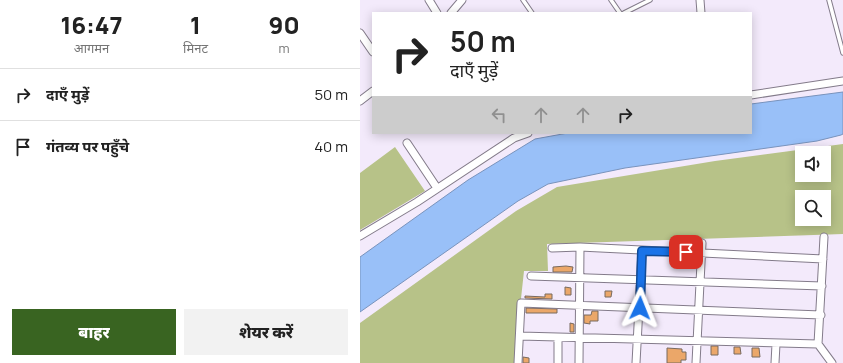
<!DOCTYPE html>
<html lang="hi">
<meta charset="utf-8">
<style>
body{margin:0;font-family:Manrope,"Noto Sans Devanagari",sans-serif;background:#f2f2f2;color:#222;height:100vh;display:flex;flex-direction:column;font-size:15px;white-space:nowrap}
*{box-sizing:border-box;margin:0}
p{font-size:13px;color:#767676}
.icon{flex:none;width:22px;height:22px;fill:none;stroke:currentColor;stroke-width:2;stroke-linecap:round;stroke-linejoin:round}
.map{position:relative;flex:1;overflow:hidden}
.details{display:flex;flex-direction:column;background:#fff;width:360px}
.details>*{flex:none}
.hud{position:absolute;left:12px;top:12px;width:380px;height:122px;border-radius:0px;box-shadow:0 2px 10px #0003;background:#fff;color:#222;overflow:hidden}
.fabs{position:absolute;left:435px;top:146px;display:grid;gap:8px}
.fabs a{display:grid;place-items:center;width:36px;height:36px;border-radius:0px;background:#fff;box-shadow:0 2px 10px #0003;font-size:20px}
.pin{position:absolute;display:grid;place-items:center;width:34px;height:34px;color:#fff;margin:-17px;border-radius:8px;box-shadow:0 2px 6px #0006}
.me{position:absolute;width:44px;margin:-22px;rotate:2deg;stroke-linejoin:round;filter:drop-shadow(0 0 3px #0008)}
.turn{display:flex;align-items:center;gap:14px;height:84px;padding:0 12px;font-size:18px}
.turn .icon{width:52px;height:52px;stroke-width:2.5}
.turn b{display:block;font-size:28px;line-height:34px}
.lanes{display:flex;align-items:center;height:38px;padding:0 12px;background:#0003;justify-content:center;gap:20px;direction:ltr}
.lanes .off{opacity:.35}
.eta{display:flex;justify-content:space-evenly;align-items:center;height:68px;text-align:center}
.eta b{font-size:24px;font-weight:800;line-height:28px}
.action{display:flex;gap:8px;margin-top:auto;padding:8px 12px}
.action a{flex:1;height:46px;border-radius:0px;background:#396421;color:#fff;font-size:16px;font-weight:800;line-height:46px;text-align:center}
.action a+a{background:#f2f2f2;color:#222}
ul{padding:0;list-style:none}
li{display:flex;align-items:center;gap:12px;height:52px;padding:0 12px;border-top:1px solid #e0e0e0}
li div{flex:1}
li b{display:block;font-size:15px}
li em{font-style:normal}
main{display:flex;flex:1;min-height:0}
.map>svg:first-child{display:block}
.green{fill:#b7c288;fill-rule:evenodd}
.water{fill:#99c0f8;stroke:#7993bc}
.building{fill:#eba769;stroke:#786a5f}
.lines{fill:none;stroke-linecap:round;stroke-linejoin:round}
.lane-casing{stroke:#837b8a;stroke-width:5.5}
.street-casing{stroke:#837b8a;stroke-width:9}
.lane{stroke:#fff;stroke-width:3.5}
.street{stroke:#fff;stroke-width:7}
.route-casing{stroke:#114b97;stroke-width:10}
.route{stroke:#1a73e8;stroke-width:7}
</style>
<main>
<section class="details">
<div class="eta">
<div><b>16:47</b><p>आगमन</p></div>
<div><b>1</b><p>मिनट</p></div>
<div><b>90</b><p>m</p></div>
</div>
<ul>
<li><svg class="icon" aria-label="right" viewBox="0 0 24 24"><path d="M7 20v-9h11M14 6l5 5-5 5"/></svg><div><b>दाएँ मुड़ें</b></div><em>50 m</em></li>
<li><svg class="icon" aria-label="arrive" viewBox="0 0 24 24"><path d="M6 21V4h12l-3 4 3 4H6"/></svg><div><b>गंतव्य पर पहुँचे</b></div><em>40 m</em></li>
</ul>
<div class="action"><a>बाहर</a><a>शेयर करें</a></div>
</section>
<div class="map">
<svg width="483" height="363" viewBox="0 0 483 363">
<rect width="100%" height="100%" fill="#f3eafb"/>
<path class="green" d="M483,144V234L187,244L188,271H164L154,363H0V323L156,211L197,187L355,161ZM442,153H464V175H442ZM442,197H464V219H442Z
M35,147L65,191L0,230V173Z"/>
<path class="water" d="M483,92V134L481,135L457,141L265,168L188,184L158,201L0,312V257L108,180L175,139L208,133H391V104Z"/>
<path class="building" d="M206,266L213,267L212,272H193V267Z
M205,287L211,288V295H205Z
M245,291H252L251,297H245Z
M185,294H192V299L165,298V296L185,297Z
M166,308L197,309V313H166Z
M232,311H238V321H230V324L224,323V315H231Z
M210,323L214,324V332H210Z
M351,346H358V355H351Z
M374,347H380L381,354H374Z
M307,348L322,349V352H326V360H321V363H307Z
M392,348H399L400,357H392Z
M163,357L169,358V363H163Z"/>
<g class="lines">
<g class="lane-casing">
<path id="lane" d="M163,0L172,13
M251,0L260,13
M469,0L483,53
M264,13L290,0"/>
</g>
<g class="street-casing">
<path id="street" d="M69,0L77,13
M340,0L341,13
M91,13L102,0
M0,33L13,52
M391,95L483,81
M0,101L13,91
M47,143L77,188
M0,236L57,202L154,138L168,133
M464,237L458,344L472,363
M192,248L220,247L463,259
M171,276L462,286
M160,336L458,344
M158,363L161,303L461,315
M198,363V338
M219,363L220,247
M276,363L282,251
M336,363L342,243
M415,363L416,344"/>
</g>
<use href="#lane" class="lane"/>
<use href="#street" class="street"/>
</g>
<g class="lines">
<g class="route-casing">
<path id="route" d="M280,308L282,251L326,252"/>
</g>
<use href="#route" class="route"/>
</g>
</svg>
<div class="fabs">
<a><svg class="icon" aria-label="sound" viewBox="0 0 24 24"><path d="M4 9h4l5-4v14l-5-4H4zM17 9q2 3 0 6"/></svg></a>
<a><svg class="icon" aria-label="search" viewBox="0 0 24 24"><circle cx="10" cy="10" r="6"/><path d="M15 15l6 6"/></svg></a>
</div>
<div class="pin" style="left:326px;top:252px;background:#d93025"><svg class="icon" aria-label="arrive" viewBox="0 0 24 24"><path d="M6 21V4h12l-3 4 3 4H6"/></svg></div>
<svg class="me" style="left:280px;top:308px" viewBox="-20 -20 40 40"><path d="M0-17L14 15 0 8-14 15z" fill="#1a73e8" stroke="#fff" stroke-width="4"/></svg>
<div class="hud">
<div class="turn"><svg class="icon" aria-label="right" viewBox="0 0 24 24"><path d="M7 20v-9h11M14 6l5 5-5 5"/></svg><div><b>50 m</b>दाएँ मुड़ें</div></div>
<div class="lanes"><svg class="icon off" aria-label="left" viewBox="0 0 24 24"><path d="M17 20v-9H6M10 6l-5 5 5 5"/></svg><svg class="icon off" aria-label="ahead" viewBox="0 0 24 24"><path d="M12 20V5M6 11l6-6 6 6"/></svg><svg class="icon off" aria-label="ahead" viewBox="0 0 24 24"><path d="M12 20V5M6 11l6-6 6 6"/></svg><svg class="icon" aria-label="right" viewBox="0 0 24 24"><path d="M7 20v-9h11M14 6l5 5-5 5"/></svg></div>
</div>
</div>
</main>
